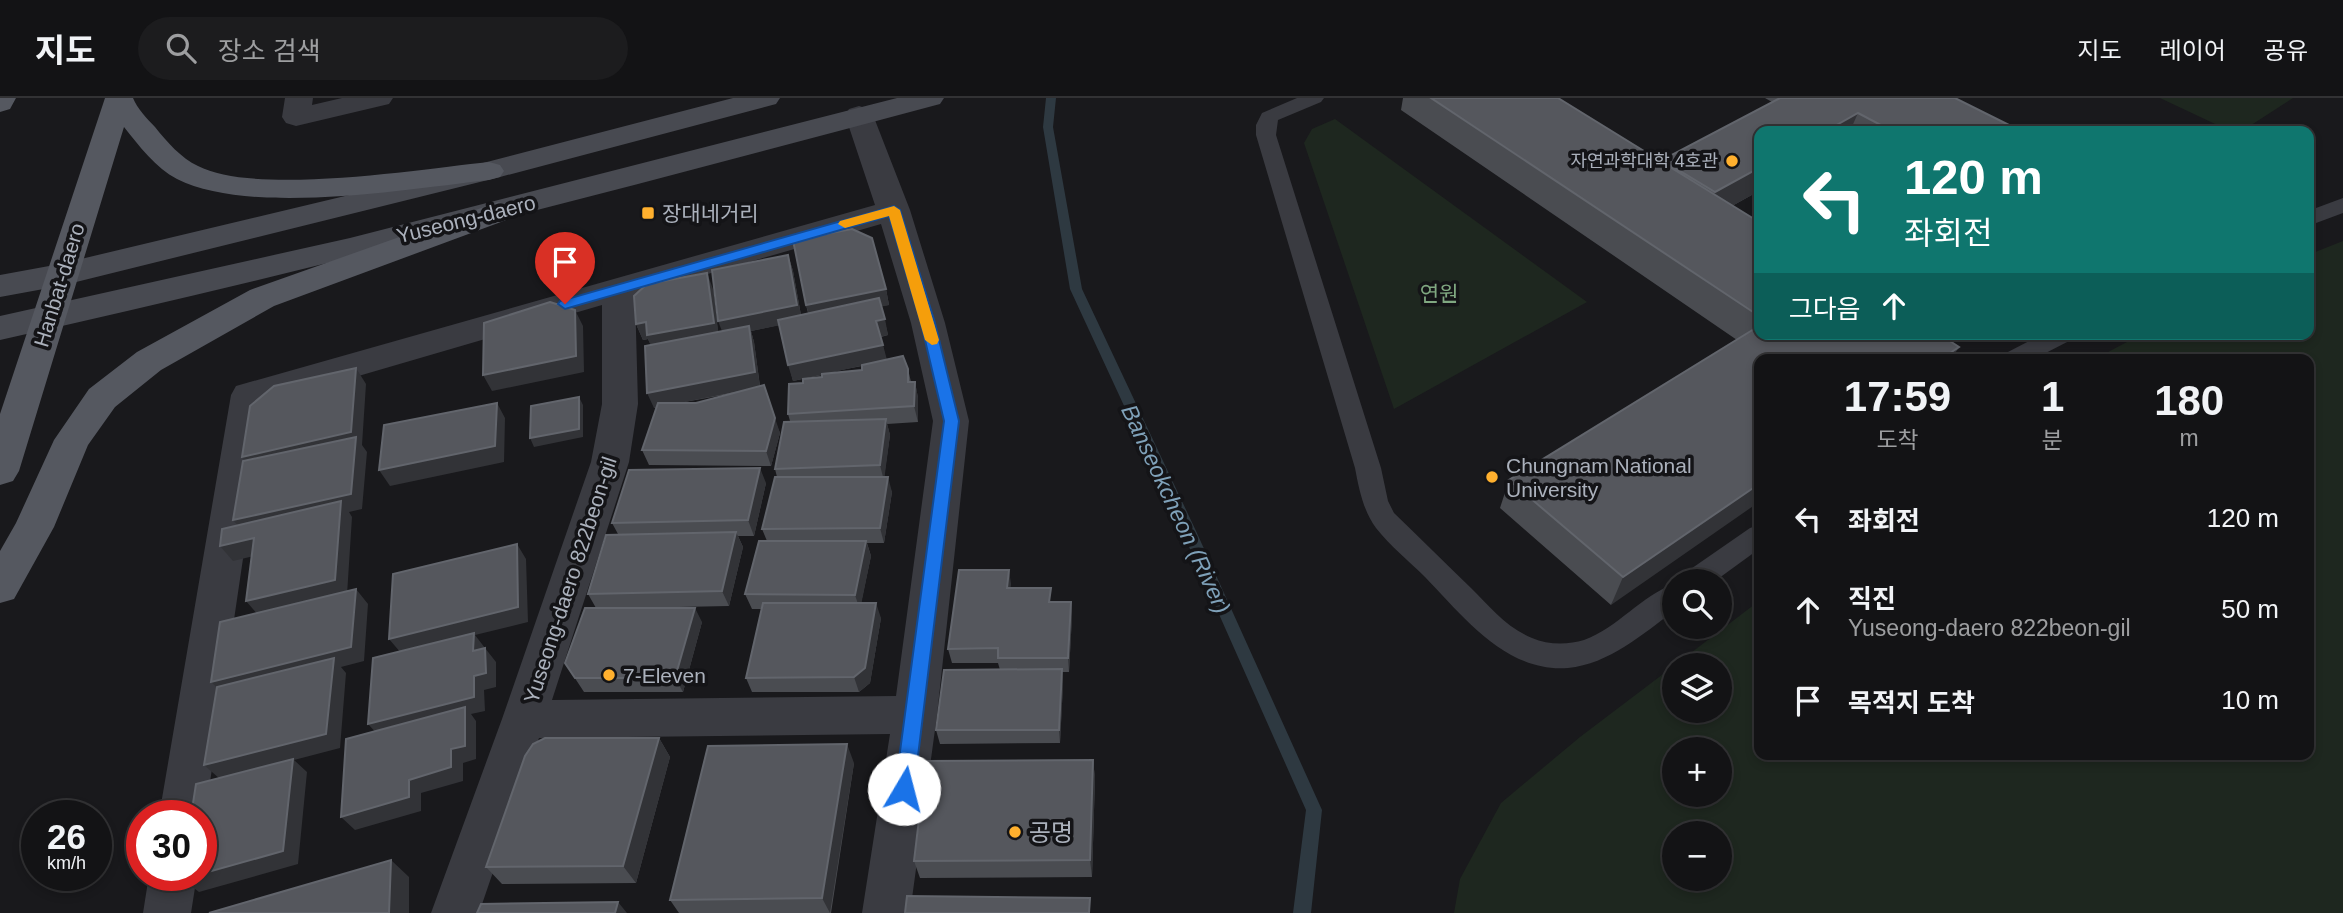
<!DOCTYPE html>
<html lang="ko">
<meta charset="utf-8">
<style>
body{margin:0;font-family:Arial,"Noto Sans KR",sans-serif;background:#1c1c1e;color:#f1f3f6;height:100vh;display:flex;flex-direction:column;font-size:26px;white-space:nowrap}
*{box-sizing:border-box;margin:0}
p{font-size:23px;color:#9d9ea0}
.icon{flex:none;width:38px;height:38px;fill:none;stroke:currentColor;stroke-width:2;stroke-linecap:round;stroke-linejoin:round}
.map{position:relative;flex:1;overflow:hidden}
.drawer{position:absolute;left:1754px;top:256px;width:560px;height:406px;display:flex;flex-direction:column;background:#131315;border-radius:14px;box-shadow:0 4px 10px #0003,0 0 0 2px #323234}
.drawer>*{flex:none}
.top-card{position:absolute;left:1754px;top:28px;width:560px;height:214px;border-radius:14px;box-shadow:0 4px 10px #0003,0 0 0 2px #323234;background:#0f766e;color:#fff;overflow:hidden}
.fabs{position:absolute;left:1662px;top:471px;display:grid;gap:14px}
.fabs a{display:grid;place-items:center;width:70px;height:70px;border-radius:50%;background:#131315;box-shadow:0 4px 10px #0003,0 0 0 2px #323234;font-size:35px}
.speed{position:absolute;left:21px;top:702px;display:flex;gap:14px;font-size:35px;font-weight:700;text-align:center}
.speed>*{display:grid;place-content:center;width:91px;height:91px;border-radius:50%;background:#131315;box-shadow:0 4px 10px #0003,0 0 0 2px #323234;line-height:1}
.speed small{font-size:18px;font-weight:400}
.speed .limit{border:10px solid #d22;background:#fff;color:#111}
.pin{position:absolute;display:grid;place-items:center;width:60px;height:60px;color:#fff;margin:-72px -30px;border-radius:50% 50% 50% 0;rotate:-45deg;box-shadow:0 0 7px #0007}
.pin .icon{rotate:45deg}
.me{position:absolute;width:77px;margin:-38px;rotate:8deg;stroke-linejoin:round;filter:drop-shadow(0 0 5px #0008)}
.turn{display:flex;align-items:center;gap:24px;height:147px;padding:0 35px;font-size:32px}
.turn .icon{width:91px;height:91px;stroke-width:2.5}
.turn b{display:block;font-size:49px;line-height:60px}
.then{display:flex;align-items:center;height:66px;padding:0 35px;background:#0003;gap:14px;font-size:26px}
.eta{display:flex;justify-content:space-evenly;align-items:center;height:119px;text-align:center}
.eta b{font-size:42px;font-weight:700;line-height:49px}
ul{padding:0;list-style:none}
li{display:flex;align-items:center;gap:21px;height:91px;padding:0 35px}
li div{flex:1}
li b{display:block;font-size:26px}
li em{font-style:normal}
header{display:flex;align-items:center;gap:42px;box-sizing:border-box;height:98px;padding:0 35px;background:#131315;border-bottom:2px solid #323234}
header strong{font-size:33px}
nav{display:flex;gap:38px;margin-inline-start:auto;font-size:24px}
.search{width:490px;height:63px;background:#1c1c1e;display:flex;align-items:center;gap:18px;box-sizing:border-box;padding:0 24px;border-radius:38px;color:#9d9ea0;font-size:26px}
.map>svg:first-child{display:block}
.green{fill:#1e271f;fill-rule:evenodd}
.lines{fill:none;stroke-linecap:round;stroke-linejoin:round}
.stream{fill:#2e3941;fill-rule:evenodd}
.service{fill:#3a3b41;fill-rule:evenodd}
.minor{fill:#3a3b41;fill-rule:evenodd}
.secondary{fill:#484a51;fill-rule:evenodd}
.primary{fill:#555860;fill-rule:evenodd}
.wall{fill:#4a4c51;fill-rule:evenodd}
.shaded-wall{fill:#323337}
.building{fill:#55575d;stroke:#62656c;stroke-width:2}
.route{fill:#1a73e8;stroke:#114b97;stroke-width:2}
.slow{fill:#f59e0b}
.poi-dot{fill:#ffb02e;stroke:#141417;stroke-width:2.5}
.labels{text-anchor:middle;dominant-baseline:central;stroke-width:7;stroke-linejoin:round;paint-order:stroke}
.far-poi-label{font-size:18px;fill:#abb1bc;stroke:#141417;text-anchor:end}
.poi-label{font-size:21px;fill:#abb1bc;stroke:#141417;text-anchor:start}
.street-label{font-size:21px;fill:#abb1bc;stroke:#141417}
.park-label{font-size:21px;fill:#80a881;stroke:#141417}
.water-label{font-size:23px;font-style:italic;fill:#7fa1b9;stroke:#141417}
.near-poi-label{font-size:24px;fill:#abb1bc;stroke:#141417;text-anchor:start}
</style>
<header>
<strong>지도</strong>
<div class="search"><svg class="icon" aria-label="search" viewBox="0 0 24 24"><circle cx="10" cy="10" r="6"/><path d="M15 15l6 6"/></svg>장소 검색</div>
<nav><a>지도</a><a>레이어</a><a>공유</a></nav>
</header>
<div class="map">
<svg width="2343" height="815" viewBox="0 0 2343 815">
<rect width="100%" height="100%" fill="#19191c"/>
<path class="green" d="M2160,0H2293L2242,33H2230Z
M1335,21L1587,204L1394,311L1304,45L1312,31Z
M2343,143V815H1454L1460,781L1501,705L1580,639L1675,567V612H1720V567H1675L1759,503V656H2308V261H2095L2142,236H2308V157ZM1675,651H1720V696H1675ZM1675,735H1720V780H1675Z"/>
<g class="lines">
<path class="stream" d="M1046,0H1056L1053,29L1082,191L1196,433L1322,712L1311,815H1293L1306,712L1182,433L1070,191L1043,29Z"/>
<path class="service" d="M1297,0H1324L1321,4L1278,22L1276,37L1381,370L1388,403L1394,415C1420,440 1445,465 1471,490C1489,508 1507,530 1532,540C1548,547 1568,547 1584,542C1618,530 1641,497 1675,486V512C1643,536 1609,566 1568,570C1506,575 1463,518 1425,479C1409,463 1390,448 1376,430C1363,412 1359,391 1355,370L1256,37V27L1262,15Z
M2343,100V115L2308,128V113Z
M2043,236H2075L2071,242L2034,261H2002L2006,255Z
M1759,427V451L1715,483H1681L1685,475L1750,430Z"/>
<path class="minor" d="M285,0H313L312,7L342,0H393L389,6L296,28L286,25L282,19Z
M859,8L869,11L873,17L910,112L945,225L969,323L937,617L910,815H862L890,636L539,640L479,815H431L502,621L591,364L602,306V207L266,305L205,718L201,727V718H159L231,297L236,288L875,107L845,17L849,11ZM881,126L911,225L933,323L896,598L552,602L629,364L638,306L635,197Z
M149,777H197L191,815H143Z"/>
<path class="secondary" d="M733,0H780L776,6L500,79L60,188L0,199V177L60,166L483,65Z
M897,0H944L940,6C628,89 316,172 0,242V218L350,140Z"/>
<path class="primary" d="M0,0H16L10,11L0,14Z
M105,0H133C137,10 147,21 155,29C167,44 181,60 198,68C256,98 421,71 489,64L500,67L504,73L500,79L489,82C408,91 250,118 177,81C156,70 139,48 124,29L19,373L13,383L0,387V316Z
M498,104L509,107L514,114L509,121L274,208L161,272L115,309L88,347L54,429L14,501L0,505V453L16,425L54,342L89,291L137,254L250,192Z"/>
</g>
<path class="wall" d="M1403,0H1558L1661,64L1662,62L1772,4L1765,0H1955L2021,33H1759V93L1732,108L1759,124V236L1959,249L1951,261H1759L1611,507L1500,410L1509,382L1737,242L1401,12Z
M788,157L793,173L801,217L808,215L806,207L886,191L889,207L881,208L888,237L881,239L886,262L908,271L911,284H915L918,300V324L887,326L890,337L884,379L892,394L884,445H867L871,458L861,505L881,520L870,585L859,594H752L746,580L762,511H752L745,496L767,443L762,431L777,379L775,371L790,323L788,316L803,285L822,279V277L793,283L779,227L751,233L754,244L760,288L780,335L771,368L649,367L642,352L657,310H654L651,247L648,241L643,242L636,226L713,191L718,234L722,233ZM862,268V272L828,275L846,271ZM739,293L696,305H679L729,296Z
M766,385L754,438H738L743,449L729,508L630,510L702,524L683,594H584L565,565L596,510L588,496L618,436L612,425Z
M1009,472L1010,490L1053,504H1071L1072,518L1069,574H1062L1063,586L1060,645L940,646L936,632L1000,572L998,565H952L948,551Z
M659,640L670,659L636,785L502,786L486,769Z
M1093,662L1095,680L1092,779L920,780L914,763Z
M854,665L831,815H679L670,802Z"/>
<path class="shaded-wall" d="M1858,15L1850,33H1826Z
M1759,70V93L1703,124L1715,94Z
M788,157L793,173L802,223L751,233L754,244L760,289L654,310L647,295L724,238L718,223Z
M707,175L713,191L719,240L653,253L648,241L643,242L636,226Z
M886,191L889,207L811,223L806,207Z
M575,212L583,228L584,274L492,293L483,277Z
M885,221L888,237L879,239L876,223Z
M883,247L887,262L793,283L788,267Z
M1959,249L1951,261H1941Z
M356,270L366,286L362,347L367,354L362,411L349,414L352,419L347,497L259,518L246,503L340,416L246,437L233,422L255,374L242,359Z
M915,284L918,300V324L914,308Z
M764,287L780,335L771,368L766,353Z
M579,299L583,307V339L534,349L530,340Z
M497,305L505,320L504,364L390,388L379,372Z
M886,321L890,337L884,383L880,367Z
M760,370L766,385L754,438L748,422Z
M888,379L892,394L884,445L880,430Z
M1759,386V404L1611,507L1623,479Z
M736,434L743,449L729,508L722,493Z
M254,440L267,455L233,463L220,448Z
M866,443L871,458L860,512L855,497Z
M517,446L526,461L528,524L475,537L485,550L484,567L401,555L389,541Z
M1009,472L1011,486L1009,505L1007,490Z
M356,491L368,506L364,563L341,569L346,575L340,650L294,662L307,674L298,766L199,794L182,781L197,777H201L220,681L204,667L226,598L211,584Z
M1071,504L1072,518L1069,574L1068,560Z
M876,505L881,520L870,585L859,594L854,579Z
M695,510L702,524L683,594L675,580Z
M485,550L496,564V589L484,592L485,613L471,616L476,623V661L463,665V683L421,695V713L355,732L341,719L409,682L451,651L380,639L368,626L474,578Z
M1062,571L1063,586L1060,645L1059,632Z
M659,640L670,659L636,785L623,768Z
M847,646L854,665L830,815L822,800Z
M1093,662L1095,680L1092,779L1090,762Z
M391,762L409,779V815H389Z
M618,804L627,815H615Z"/>
<path class="building" d="M1431,0H1558L1759,124V218Z
M1780,0H1955L2021,33H1892L1858,15L1826,33H1759V70L1715,94L1662,62Z
M852,131L872,140L886,191L806,207L793,142Z
M788,157L797,207L718,223L712,172Z
M707,175L714,225L647,237L646,224L636,226L634,198L647,186Z
M879,200L885,221L876,223L883,247L788,267L778,222Z
M550,204L575,212L576,258L483,277L484,225Z
M749,228L755,274L647,295L645,248Z
M1759,228V236H1939L1959,249L1941,261H1759V386L1623,479L1509,382Z
M903,258L908,271V284H915L914,308L788,316L789,286L803,285V281L822,279V276L862,272V267Z
M356,270L351,334L242,359L250,308L274,288Z
M764,287L775,320L766,353L642,352L658,305H696Z
M579,299V331L530,340L531,308Z
M497,305L495,348L379,372L384,327Z
M886,321L880,367L775,371L784,324Z
M356,339L351,396L233,422L243,363Z
M760,370L748,422L612,425L629,372Z
M775,379H888L880,430L762,431Z
M341,403L335,482L246,503L254,440L220,448L222,431Z
M736,434L722,493L588,496L606,437Z
M759,443H866L855,497L745,496Z
M517,446L518,509L389,541L393,476Z
M959,472H1009L1007,490H1051L1049,504H1071L1068,560H998V550L948,551Z
M356,491L351,549L211,584L220,524Z
M763,505H876L865,570L854,579L746,580Z
M585,510H695L675,580H575L565,565Z
M474,535L473,553L485,550L486,575L474,578V599L368,626L373,560Z
M334,560L326,636L204,667L217,589Z
M1062,571L1059,632H936L944,572Z
M465,609V648L451,651V669L409,682V699L341,719L346,641Z
M545,640H659L623,768L486,769L525,658L533,646Z
M847,646L822,800L670,802L708,648Z
M293,661L283,753L201,776V718H191L196,686Z
M1093,662L1090,762L914,763L926,663Z
M391,762L389,815H209Z
M182,777H197L182,781Z
M907,798L1090,800L1089,815H905Z
M618,804L615,815H477L481,806Z"/>
<path class="route" d="M894,108L900,112L935,225L959,323L914,691L911,697L904,700L898,697L895,691L944,323L921,225L889,118L565,211L558,206L560,203Z"/>
<path class="slow" d="M894,108L900,112L939,242L937,246L932,247L925,242L889,118L845,130L838,126L840,123Z"/>
<g class="poi-dot">
<circle cx="1732" cy="63" r="7"/>
<rect x="641" y="108" width="14" height="14" rx="3.5"/>
<circle cx="1492" cy="379" r="7"/>
<circle cx="609" cy="577" r="7"/>
<circle cx="1015" cy="734" r="7"/>
</g>
<g class="labels">
<g class="far-poi-label">
<text x="1718" y="63">자연과학대학 4호관</text>
</g>
<g class="poi-label">
<text x="662" y="115">장대네거리</text>
<text x="1506" y="367">Chungnam National<tspan x="1506" dy="24">University</tspan></text>
<text x="623" y="577">7-Eleven</text>
</g>
<g class="street-label">
<text transform="translate(466 121) rotate(-14)">Yuseong-daero</text>
<text transform="translate(59 187) rotate(-73)">Hanbat-daero</text>
<text transform="translate(570 482) rotate(-72)">Yuseong-daero 822beon-gil</text>
</g>
<g class="park-label">
<text x="1439" y="195">연원</text>
</g>
<g class="water-label">
<text transform="translate(1176 411) rotate(65)">Banseokcheon (River)</text>
</g>
<g class="near-poi-label">
<text x="1029" y="734">공명</text>
</g>
</g>
</svg>
<div class="fabs">
<a><svg class="icon" aria-label="search" viewBox="0 0 24 24"><circle cx="10" cy="10" r="6"/><path d="M15 15l6 6"/></svg></a>
<a><svg class="icon" aria-label="layers" viewBox="0 0 24 24"><path d="M12 4l9 5-9 5-9-5zM3 14l9 5 9-5"/></svg></a>
<a>+</a>
<a>−</a>
</div>
<div class="speed"><div>26<small>km/h</small></div><div class="limit">30</div></div>
<div class="pin" style="left:565px;top:206px;background:#d93025"><svg class="icon" aria-label="arrive" viewBox="0 0 24 24"><path d="M6 21V4h12l-3 4 3 4H6"/></svg></div>
<svg class="me" style="left:904px;top:691px" viewBox="-20 -20 40 40"><circle r="19" fill="#fff"/><path d="M0-13L10 11 0 6-10 11z" fill="#1a73e8"/></svg>
<div class="top-card">
<div class="turn"><svg class="icon" aria-label="left" viewBox="0 0 24 24"><path d="M17 20v-9H6M10 6l-5 5 5 5"/></svg><div><b>120 m</b>좌회전</div></div>
<div class="then">그다음<svg class="icon" aria-label="ahead" viewBox="0 0 24 24"><path d="M12 20V5M6 11l6-6 6 6"/></svg></div>
</div>
<section class="drawer">
<div class="eta">
<div><b>17:59</b><p>도착</p></div>
<div><b>1</b><p>분</p></div>
<div><b>180</b><p>m</p></div>
</div>
<ul>
<li><svg class="icon" aria-label="left" viewBox="0 0 24 24"><path d="M17 20v-9H6M10 6l-5 5 5 5"/></svg><div><b>좌회전</b></div><em>120 m</em></li>
<li><svg class="icon" aria-label="ahead" viewBox="0 0 24 24"><path d="M12 20V5M6 11l6-6 6 6"/></svg><div><b>직진</b><p>Yuseong-daero 822beon-gil</p></div><em>50 m</em></li>
<li><svg class="icon" aria-label="arrive" viewBox="0 0 24 24"><path d="M6 21V4h12l-3 4 3 4H6"/></svg><div><b>목적지 도착</b></div><em>10 m</em></li>
</ul>
</section>
</div>
